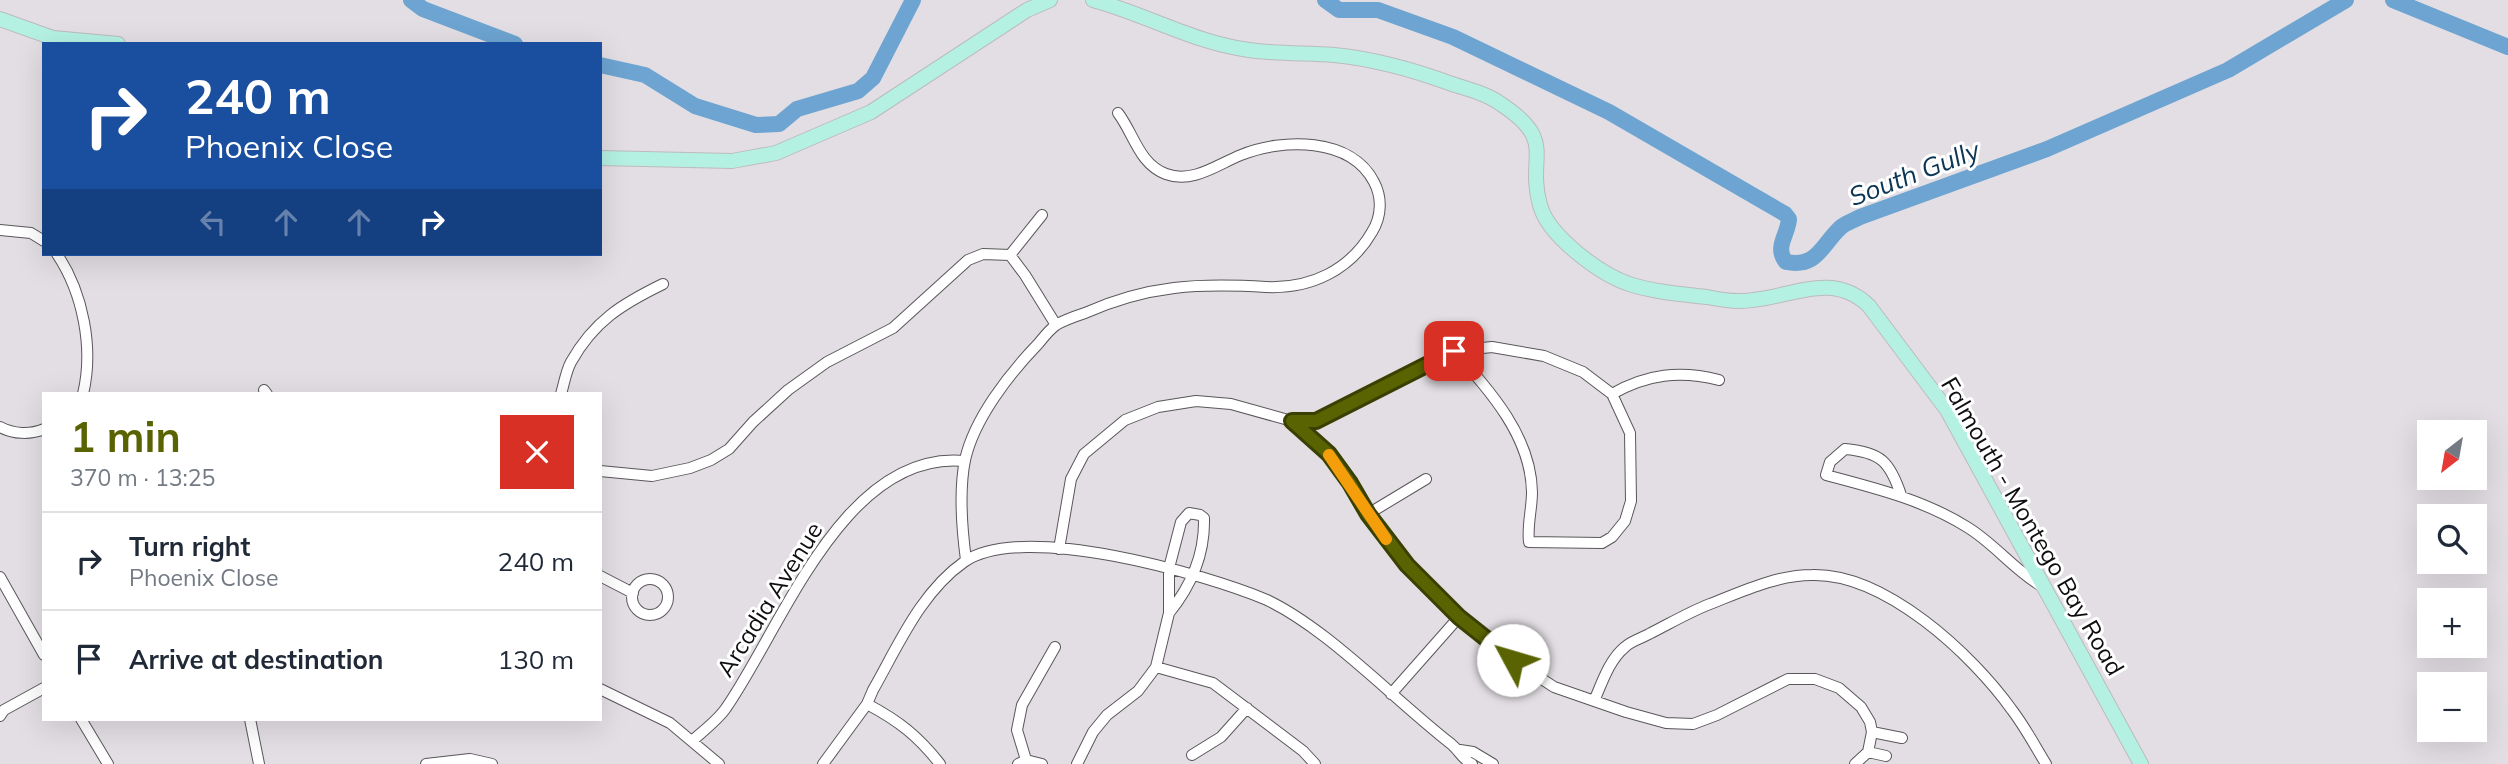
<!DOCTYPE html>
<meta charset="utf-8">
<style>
body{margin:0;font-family:Mulish,sans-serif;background:#f2f2f3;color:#1f2937;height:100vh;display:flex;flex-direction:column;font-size:26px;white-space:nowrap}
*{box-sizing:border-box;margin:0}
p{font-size:23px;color:#747a83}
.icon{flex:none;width:38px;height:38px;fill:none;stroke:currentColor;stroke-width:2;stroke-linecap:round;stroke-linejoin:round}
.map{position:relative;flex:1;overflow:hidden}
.details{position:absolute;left:42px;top:392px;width:560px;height:329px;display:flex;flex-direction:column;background:#fff;border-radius:0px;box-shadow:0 7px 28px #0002}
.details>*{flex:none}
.hud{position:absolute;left:42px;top:42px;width:560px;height:214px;border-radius:0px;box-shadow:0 7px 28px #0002;background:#1a4fa0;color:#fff;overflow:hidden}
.needle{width:46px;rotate:211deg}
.buttons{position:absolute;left:2417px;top:420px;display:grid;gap:14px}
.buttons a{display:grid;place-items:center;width:70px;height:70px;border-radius:0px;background:#fff;box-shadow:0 7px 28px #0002;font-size:35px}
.pin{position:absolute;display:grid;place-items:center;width:60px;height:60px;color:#fff;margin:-30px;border-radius:14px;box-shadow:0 4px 10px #0006}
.me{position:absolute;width:77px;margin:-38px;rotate:309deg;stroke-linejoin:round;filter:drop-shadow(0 0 5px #0008)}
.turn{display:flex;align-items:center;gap:24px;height:147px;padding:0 28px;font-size:32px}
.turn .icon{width:91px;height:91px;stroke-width:2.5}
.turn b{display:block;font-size:49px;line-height:60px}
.lanes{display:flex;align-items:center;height:66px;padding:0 28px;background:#0003;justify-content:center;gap:35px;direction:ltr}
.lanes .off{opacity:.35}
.round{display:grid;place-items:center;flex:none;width:74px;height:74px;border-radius:0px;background:#f2f2f3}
.summary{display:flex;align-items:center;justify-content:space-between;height:119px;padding:0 28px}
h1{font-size:42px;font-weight:700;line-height:52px;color:#596301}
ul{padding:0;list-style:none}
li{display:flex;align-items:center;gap:21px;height:98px;padding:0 28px;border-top:2px solid #e0e1e3}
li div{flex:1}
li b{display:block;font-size:26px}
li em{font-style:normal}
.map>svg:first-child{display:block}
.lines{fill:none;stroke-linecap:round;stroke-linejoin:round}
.river{stroke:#6da4d1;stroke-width:16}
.minor-casing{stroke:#5a575b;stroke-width:12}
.major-casing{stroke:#bcbbbc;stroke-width:16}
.minor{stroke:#fff;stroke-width:10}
.major{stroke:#b4f1e3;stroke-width:14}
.route-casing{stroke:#3a4001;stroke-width:18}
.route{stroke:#596301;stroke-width:12}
.slow{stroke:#f59e0b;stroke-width:12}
.labels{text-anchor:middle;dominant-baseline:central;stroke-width:6;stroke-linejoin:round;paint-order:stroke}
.street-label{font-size:24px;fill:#0e0d0f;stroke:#fff}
.water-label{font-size:26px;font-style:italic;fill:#0b3655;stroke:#fff}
</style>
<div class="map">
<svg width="2508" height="764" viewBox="0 0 2508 764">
<rect width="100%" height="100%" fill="#e2dee3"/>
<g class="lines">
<path class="river" d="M411,0L423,9L515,44
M1325,0L1339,10H1378L1453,37L1609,112L1785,214L1789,219C1788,235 1774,247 1786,262C1817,268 1821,246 1840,228C1845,223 1853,221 1860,217L2047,149L2228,70L2346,0
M2393,0L2508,47
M600,65L645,75L695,106L756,125L779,124L797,109L858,91L873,78L913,0"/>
<g class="minor-casing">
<path id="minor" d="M0,230L31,233L44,241
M57,254C83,293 94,348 83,394
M1010,255L1042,215
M264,390L267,394
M561,394C564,384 566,371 571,362C594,321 622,304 663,284
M1612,394C1647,374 1680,370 1719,380
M1292,421H1316L1454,351C1490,391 1531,436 1532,492C1532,509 1527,525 1529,542L1602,543L1612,537L1625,521L1631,501L1630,433L1612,394L1583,372L1544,356L1492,347L1454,351
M0,427C13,434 30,435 44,429
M600,471L652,476L690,468L711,460L729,449L753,422L788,390L827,362L893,328L968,260L983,254L1010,255L1025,275L1056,325
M1901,495C1890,462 1881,452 1845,449L1830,462L1826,475C1875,488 1924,500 1967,527C1995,544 2015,571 2043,587
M1368,514L1426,479
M1059,549L1071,479L1084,454L1125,420L1158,407L1196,401L1231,404L1292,421L1329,454L1350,483L1368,514L1407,565L1459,617L1513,660L1554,687L1626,712L1666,723L1693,724L1717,715L1788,679H1815L1839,688L1861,707L1870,722L1872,732L1868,752L1855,764
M966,560C962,530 959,490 965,460C974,419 1009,374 1038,344C1043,338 1049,330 1056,325C1064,320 1076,316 1085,313C1148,285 1199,283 1266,287C1311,289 1350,270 1372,232C1382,216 1382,197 1374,182C1351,137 1282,138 1241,155C1218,164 1193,184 1166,174C1139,164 1134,134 1118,113
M600,576L633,593
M0,577L44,655
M632 597a18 18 0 1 1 36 0a18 18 0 1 1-36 0Z
M1156,667L1213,683L1303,751L1315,764
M600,689L670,723L719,764
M1391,694L1459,617
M1594,701C1602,683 1609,660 1625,647C1631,641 1642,638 1649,634C1669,624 1689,612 1710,604C1743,591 1777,575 1812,575C1885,573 1972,654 2012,710C2025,727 2035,746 2046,764
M867,704C899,721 918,736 940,764
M0,716L4,710L44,688
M81,719L108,764
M250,719L259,764
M1872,732L1902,738
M692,741C703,731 718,720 726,708C782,628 844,449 965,461
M1460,750L1473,752L1493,764
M1868,752L1886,756
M1192,755L1221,737L1247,708
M1026,760L1017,730L1022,705L1055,647
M426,764L470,759L492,764
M823,764L867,704L873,690C898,646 921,592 964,562C1022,521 1205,574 1267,600C1286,609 1308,624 1325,637C1368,670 1407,709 1450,743C1459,750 1462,759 1472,764
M1018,764L1026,760L1042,764
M1077,764L1093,732L1107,715L1138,691L1156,667L1169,613V568L1181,522L1189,513L1200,515L1204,518C1205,554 1191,586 1169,613"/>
</g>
<g class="major-casing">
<path id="major" d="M1093,0C1148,15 1192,42 1249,50C1277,54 1306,53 1334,55C1375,59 1414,70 1452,84C1468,89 1487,94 1501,104C1558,142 1526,155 1540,205C1548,236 1600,274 1629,284C1654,292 1681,294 1707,297C1717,299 1728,301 1739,301C1787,301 1830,268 1869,306L1947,410L2141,764
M0,19L53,38L118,44
M600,158L732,161L776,153L871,112L1027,10L1050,0"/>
</g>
<use href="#minor" class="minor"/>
<use href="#major" class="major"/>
</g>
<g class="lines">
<g class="route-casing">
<path id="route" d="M1454,351L1316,421H1292L1329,454L1350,483L1368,514L1407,565L1459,617L1513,660"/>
</g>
<use href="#route" class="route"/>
<path class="slow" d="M1329,455L1386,539"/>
</g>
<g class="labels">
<g class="street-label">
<text transform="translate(2033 526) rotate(60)">Falmouth - Montego Bay Road</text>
<text transform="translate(769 599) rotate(-58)">Arcadia Avenue</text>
</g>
<g class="water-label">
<text transform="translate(1914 173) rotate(-21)">South Gully</text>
</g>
</g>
</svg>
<div class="buttons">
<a><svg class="needle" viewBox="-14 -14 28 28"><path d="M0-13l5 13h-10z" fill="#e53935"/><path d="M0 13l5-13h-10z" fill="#747a83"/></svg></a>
<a><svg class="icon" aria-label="search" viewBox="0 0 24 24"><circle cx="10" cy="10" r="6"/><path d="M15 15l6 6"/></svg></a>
<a>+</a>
<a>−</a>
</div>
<div class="pin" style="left:1454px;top:351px;background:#d93025"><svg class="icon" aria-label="arrive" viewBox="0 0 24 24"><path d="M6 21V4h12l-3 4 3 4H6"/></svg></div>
<svg class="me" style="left:1513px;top:660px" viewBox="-20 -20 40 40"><circle r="19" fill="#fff"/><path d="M0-13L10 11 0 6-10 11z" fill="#596301"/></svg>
<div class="hud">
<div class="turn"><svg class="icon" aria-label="right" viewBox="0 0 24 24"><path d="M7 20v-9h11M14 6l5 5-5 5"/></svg><div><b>240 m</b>Phoenix Close</div></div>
<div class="lanes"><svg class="icon off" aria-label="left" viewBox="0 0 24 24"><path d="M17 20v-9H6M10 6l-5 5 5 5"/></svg><svg class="icon off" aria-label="ahead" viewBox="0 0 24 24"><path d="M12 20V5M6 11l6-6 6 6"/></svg><svg class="icon off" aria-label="ahead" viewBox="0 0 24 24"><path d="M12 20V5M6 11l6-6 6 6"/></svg><svg class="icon" aria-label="right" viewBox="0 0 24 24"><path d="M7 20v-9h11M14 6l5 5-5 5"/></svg></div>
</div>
<section class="details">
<div class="summary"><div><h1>1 min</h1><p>370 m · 13:25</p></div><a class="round" style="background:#d93025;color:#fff"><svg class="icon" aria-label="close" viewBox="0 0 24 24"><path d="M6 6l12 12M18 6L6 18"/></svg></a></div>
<ul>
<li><svg class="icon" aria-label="right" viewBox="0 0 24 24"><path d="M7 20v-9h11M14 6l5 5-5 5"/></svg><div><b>Turn right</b><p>Phoenix Close</p></div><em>240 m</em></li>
<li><svg class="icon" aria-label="arrive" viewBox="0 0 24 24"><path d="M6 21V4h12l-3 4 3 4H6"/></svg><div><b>Arrive at destination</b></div><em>130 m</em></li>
</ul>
</section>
</div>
